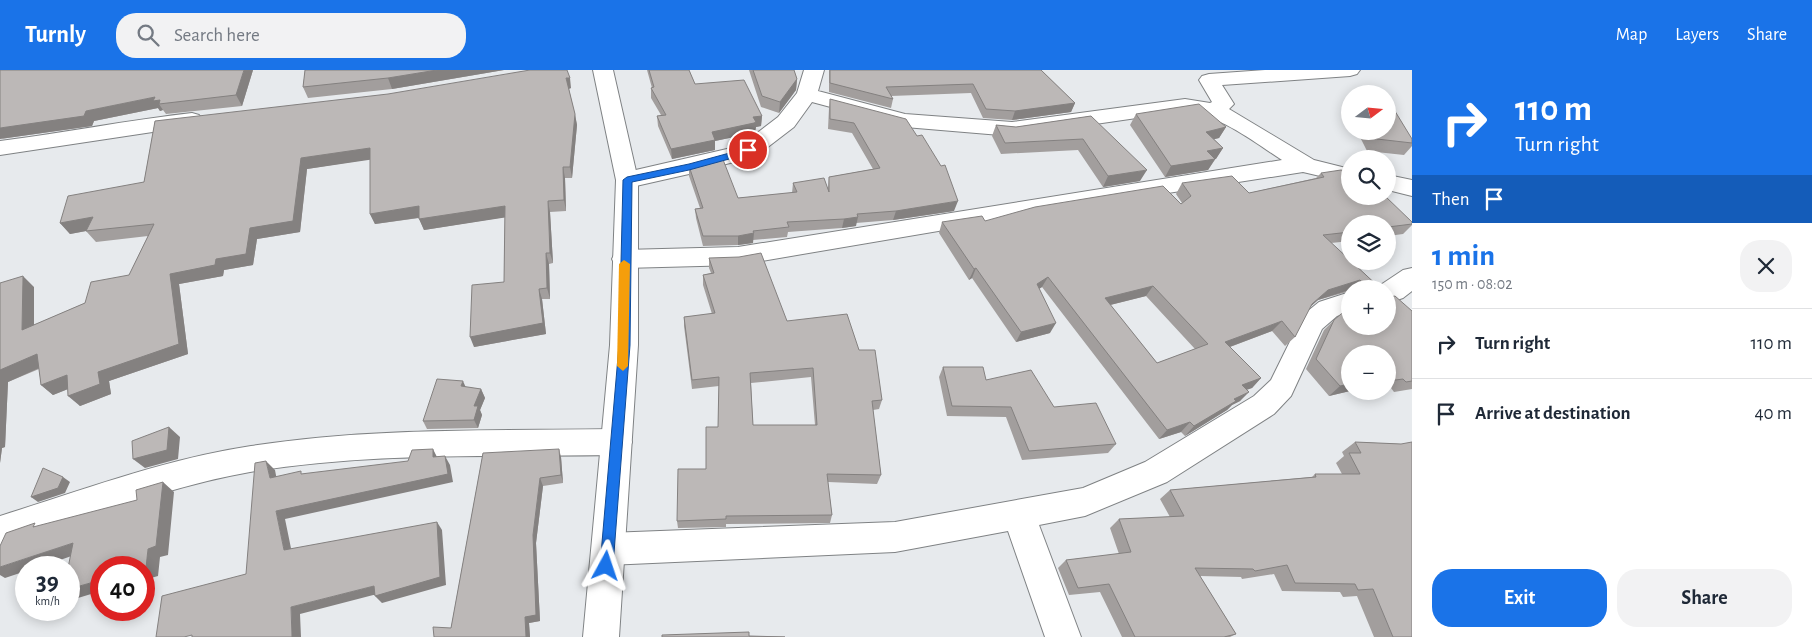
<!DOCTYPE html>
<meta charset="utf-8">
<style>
body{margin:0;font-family:"Alegreya Sans",sans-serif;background:#f2f2f3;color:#1f2937;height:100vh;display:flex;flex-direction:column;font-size:19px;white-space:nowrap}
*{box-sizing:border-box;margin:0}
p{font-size:16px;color:#747a83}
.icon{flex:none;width:28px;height:28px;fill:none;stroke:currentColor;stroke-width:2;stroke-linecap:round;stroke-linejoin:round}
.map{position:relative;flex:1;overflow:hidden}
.details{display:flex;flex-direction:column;background:#fff;width:400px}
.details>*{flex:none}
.banner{background:#1a73e8;color:#fff;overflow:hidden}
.needle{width:32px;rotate:74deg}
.fabs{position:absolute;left:1341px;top:15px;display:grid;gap:10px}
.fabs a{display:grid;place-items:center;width:55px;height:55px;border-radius:50%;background:#fff;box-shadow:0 2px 12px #0003;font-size:25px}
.speed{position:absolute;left:15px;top:486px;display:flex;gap:10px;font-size:25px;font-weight:700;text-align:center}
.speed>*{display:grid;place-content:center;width:65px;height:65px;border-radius:50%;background:#fff;box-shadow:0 2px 12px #0003;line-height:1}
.speed small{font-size:12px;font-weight:400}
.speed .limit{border:8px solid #d22;background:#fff;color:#111}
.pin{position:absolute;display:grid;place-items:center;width:42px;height:42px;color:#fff;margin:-21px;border:2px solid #fff;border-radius:50%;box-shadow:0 1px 5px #0007}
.me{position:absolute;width:55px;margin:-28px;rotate:5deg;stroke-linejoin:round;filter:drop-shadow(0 0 4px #0008)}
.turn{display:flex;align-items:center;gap:18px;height:105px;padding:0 20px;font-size:22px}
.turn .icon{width:65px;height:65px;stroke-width:2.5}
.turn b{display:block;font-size:35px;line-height:42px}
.then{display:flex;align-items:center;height:48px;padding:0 20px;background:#0003;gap:10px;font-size:19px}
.round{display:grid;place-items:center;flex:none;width:52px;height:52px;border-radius:20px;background:#f2f2f3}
.headline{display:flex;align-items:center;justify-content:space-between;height:85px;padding:0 20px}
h1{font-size:30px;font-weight:600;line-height:38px;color:#1a73e8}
.button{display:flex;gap:10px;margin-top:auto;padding:10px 20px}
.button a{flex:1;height:58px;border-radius:20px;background:#1a73e8;color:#fff;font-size:20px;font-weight:600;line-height:58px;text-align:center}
.button a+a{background:#f2f2f3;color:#1f2937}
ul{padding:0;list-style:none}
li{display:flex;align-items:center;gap:15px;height:70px;padding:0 20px;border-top:1px solid #e0e1e3}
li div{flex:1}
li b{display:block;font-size:19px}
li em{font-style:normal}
header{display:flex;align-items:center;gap:30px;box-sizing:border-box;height:70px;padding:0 25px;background:#1a73e8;color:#fff}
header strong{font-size:24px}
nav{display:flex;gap:28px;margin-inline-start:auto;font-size:18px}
.search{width:350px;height:45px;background:#f2f2f3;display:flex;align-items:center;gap:12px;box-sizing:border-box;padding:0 18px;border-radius:20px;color:#747a83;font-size:19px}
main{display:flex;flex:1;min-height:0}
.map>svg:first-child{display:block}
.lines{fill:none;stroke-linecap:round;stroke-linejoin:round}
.street-casing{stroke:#7f8284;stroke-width:2}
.secondary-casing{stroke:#7f8284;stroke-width:2}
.street{fill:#fff;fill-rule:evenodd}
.secondary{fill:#fff;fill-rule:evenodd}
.wall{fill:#a29e9d;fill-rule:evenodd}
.shaded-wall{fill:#848180}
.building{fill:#bcb8b7;stroke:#848180;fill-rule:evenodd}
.route{fill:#1a73e8;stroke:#114b97}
.slow{fill:#f59e0b}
</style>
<header>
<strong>Turnly</strong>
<div class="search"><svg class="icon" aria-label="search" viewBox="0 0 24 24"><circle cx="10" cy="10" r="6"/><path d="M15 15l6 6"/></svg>Search here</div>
<nav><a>Map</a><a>Layers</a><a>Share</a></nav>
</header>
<main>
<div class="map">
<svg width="1412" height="567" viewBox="0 0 1412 567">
<rect width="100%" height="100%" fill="#e7eaed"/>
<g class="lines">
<g class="street-casing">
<path id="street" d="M804,0H824L818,21L905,44L1012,52L1185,29L1210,33L1212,32L1199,10L1202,6L1209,4L1265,0H1360L1357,4L1350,6L1222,15L1234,34L1229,39L1314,90L1350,99V113L1303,102L1091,135L738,195L624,198L615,195L612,189L615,183L624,180L738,177L1282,90C1251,70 1223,47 1185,41L1012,66L905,57L812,32L794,57L756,86L689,104L627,118L619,115L616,110L619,105L627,102L740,76L778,47L797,23Z
M192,43L199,45L203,50L199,55L0,85V71C64,63 128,50 192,43Z
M1388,105L1412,110V126L1388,120Z
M1412,198V221L1403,228L1388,233V219H1377L1379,216L1403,200Z
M1350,222V242L1337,246L1322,259L1291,326L1274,344L1167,412L1085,446L1039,455L1081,567H1045L1008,461L895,482L608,495L596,490L592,479L596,468L608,463L895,452L1083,418L1145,392L1254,326L1271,310L1303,245L1319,232Z
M617,359L628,363L632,372L628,381L617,385C495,387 371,382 250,402C165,417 83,450 0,476V446C83,420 165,389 251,376C372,357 495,361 617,359Z"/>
</g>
<g class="secondary-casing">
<path id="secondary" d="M593,0H613L638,110V275L619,567H583L610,275L616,110Z"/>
</g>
<use href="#street" class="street"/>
<use href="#secondary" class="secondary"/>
</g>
<path class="wall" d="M253,0L242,36L166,44L163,40L160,41L158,38L94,51L92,56L0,69Z
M305,0H504L392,19L308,28L303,17Z
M647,0H689L695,14L762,46L761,56L756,57L755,62L753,63L715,71V80L672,89L658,56L657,46L661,45L651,28V18H652Z
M749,0H794L797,9L796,20L779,43L761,37Z
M829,0H1041L1075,33L1071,42L1012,50L983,48L971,23L891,26L893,29L891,38L829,22Z
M571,18L569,19L577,55L572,108H565L566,141L550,142L553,193L549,194L550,229H542L546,264L474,277L504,212L505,147L424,160L419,148L375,154L370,144V89L307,99L300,162L257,169L253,195L224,200L223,206L179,214L188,284L109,311L111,324L80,336L68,319L53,325L41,315L39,299L8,312L5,377L2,378L0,393V213L34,217V255L85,233L129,205L148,166L96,172L86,161L70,164L60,153L144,112L155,51Z
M830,29L954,141L893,150L856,153V156L842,158L788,162L787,167L753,170V173L738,175L703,176L696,148L695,139L700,138L689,106V96L738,128L792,123L793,113L828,118L829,107L873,99L852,63L828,59L829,38Z
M1350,36V49L1346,41Z
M1136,44L1226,57L1219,68L1214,69L1223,78L1208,100L1165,107L1130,55Z
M1091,46L1140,111L1103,117L1078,80L1001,84L992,66L996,55L1016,57Z
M1357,61H1388L1412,69V76L1404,85L1367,81Z
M1321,103L1412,152V155L1403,164L1388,166V154H1350V171L1331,173L1381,219H1350V221L1318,230L1310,237L1295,267L1285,276L1272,261L1230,277L1261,308L1252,318L1247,319L1240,331L1232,335L1227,340L1185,366L1181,362L1159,369L1042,217L1039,219L1050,263L1016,272L972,208L969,210L939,163L942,152L985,151L1181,134L1182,133L1176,124L1182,113L1249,123L1316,108ZM1146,226L1195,279L1157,293L1110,235Z
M709,188L787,251L859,280L882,330L879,339L873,340L881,405L877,414L828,412L832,445L830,453L726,454V457L678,458L677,451L706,399L718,357L719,316L692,319L684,256V247L712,244L703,215V205L711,203L709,198ZM811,307L815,355H753L751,313Z
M1390,227L1412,241V319L1394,322L1391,318L1388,319V284H1350V321L1329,326L1306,299L1324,260L1334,250Z
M943,297L986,310L1054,337L1116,374L1108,383L1022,390L1006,347L947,346L939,307Z
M465,317L481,319L485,328L480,340L482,345L478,358L427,359L423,351Z
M1355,372L1401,374L1412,567H1374L1357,526L1343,527L1340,522L1282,521L1274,504L1242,509L1241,507L1200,506L1236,564L1230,567H1122L1100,522L1069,525L1058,498L1066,490L1119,484L1110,458L1119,449L1170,447L1160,429L1170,420L1312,407L1315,404H1342L1336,393L1344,386L1342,382Z
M483,383L561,387L563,413L543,416L536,473L540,551L529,553L530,567H434L451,558Z"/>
<path class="shaded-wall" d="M244,0H253L242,36L236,25Z
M437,0H504L392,19L388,8Z
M566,8H570L571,18L568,19Z
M797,9L796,20L779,43L780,32Z
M155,27L160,30L159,34L163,40L160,41L158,38L94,51L92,56L0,69V58Z
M1075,33L1071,42L1012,50L1015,41Z
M575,44L577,55L572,108L570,97Z
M762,46L761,56L756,57L755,62L753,63L715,71V80L672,89L671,79L712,62L753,47Z
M1226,57L1219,68L1199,73L1206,62Z
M370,78L375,89L307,99L300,162L257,169L253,195L224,200L223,206L179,214L188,284L109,311L111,324L80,336L68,326L98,302L170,204L216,189L250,158L301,88Z
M1223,78L1216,89H1213H1215L1208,100L1165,107L1171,96L1207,81Z
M563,97L565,108L566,141L564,130Z
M1147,100L1140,111L1103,117L1108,106Z
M548,131L550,142L553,193L550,183Z
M958,131L954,141L893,150L896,141Z
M419,136L424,147L375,154L370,144Z
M505,136L508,147L424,160L419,149Z
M93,147L102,158L70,164L60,153Z
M858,147L856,156L842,158L844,149Z
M754,163L753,173L738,175V166Z
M546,183L549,194L550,229L547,218Z
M976,198L972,208L969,210L974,199Z
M23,206L34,217V270L22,260Z
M1048,207L1042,217L1031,224L1037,214Z
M1360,210L1350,219L1349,220L1318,230L1302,244L1312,234L1328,220Z
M1153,216L1146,226L1098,238L1105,228Z
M539,219L542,229L546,264L474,277L470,267Z
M1282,251L1272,261L1216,282L1225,272Z
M1056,253L1050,263L1016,272L1021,262Z
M37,284L48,294L8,312L5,377L2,378L0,393V300Z
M67,305L78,315L53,325L41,315Z
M1261,308L1252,318L1233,325L1242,315Z
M463,311L467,320L461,316Z
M1350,314V321L1329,326L1340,316Z
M481,319L485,328L480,340L482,345L478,358L474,350V336Z
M1249,322L1240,331L1232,335L1227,340L1185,366L1194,356L1234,329Z
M1190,352L1181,362L1159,369L1167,360Z
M169,357L180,367L178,389L145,398L133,389Z
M433,379L438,389L433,387Z
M559,379L561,387L563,413L561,405Z
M445,386L450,395L453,412L285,449L293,488L284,480L276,441Z
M266,391L275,400L278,416L270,408Z
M63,407L70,412L65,423L38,432L31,427Z
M540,408L543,416L536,473L540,551L529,553L530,567H526L525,547L533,465Z
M163,412L174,422L168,485L160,487L158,506L144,510V498Z
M437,452L442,460L446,515L382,533L375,526Z
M73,473L86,481L37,498H26V501L5,508L0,505V497Z
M101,510V521L78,528L69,523V519Z
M374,516L381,523L300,544L301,567H292L291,537Z"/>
<path class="building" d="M0,0H244L236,25L159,34L160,30L153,31L155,27L86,41L84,46L0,58Z
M305,0H437L388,8L303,17Z
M530,0H567L570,8H566L575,44L570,97H563L564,130L548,131L550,183H546L547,218L539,219L543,253L470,267L472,215L504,212L505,136L419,149V136L370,144V78L301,88L293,151L250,158L246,184L216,189L215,195L170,204L179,274L98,302L100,314L68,326L67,305L41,315L37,284L0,300V213L23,206L22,260L85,233L91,212L129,205L154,154L86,161L93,147L60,153L68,126L144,112L155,51L388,24Z
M649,0H689L695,14L744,10L762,46L753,47L756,52L754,53L712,62L715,70L671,79L657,46L666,45L651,18L654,17Z
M753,0H794L797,9L780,32L762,26Z
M830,0H1041L1075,33L1015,41L986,39L973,14L886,17L893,29L830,13Z
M830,29L906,49L917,66L922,65L941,96L945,95L958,131L896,141L857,144L858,147L844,149L787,152L789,157L753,161L754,163L738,166H703L695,139L703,138L689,96L722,87L738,128L797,122L793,113L824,108L829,122V107L880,98L854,53L830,49Z
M1388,33H1390L1412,69V73L1377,69L1372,61H1388Z
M1199,34L1226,57L1206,62L1223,78L1207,81L1215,89L1171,96L1136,44Z
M1091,46L1147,100L1108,106L1083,69L1005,73L996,55L1016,57Z
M1341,100L1350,102V126H1385L1412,152V154L1388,157V154H1350V162L1323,165L1381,219H1362V212L1360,210L1328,220L1312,234L1295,267L1282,251L1225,272L1261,308L1242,315L1249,322L1234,329L1236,331L1194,356L1190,352L1167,360L1048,207L1037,214L1056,253L1021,262L976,198L974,199L942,152L982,146L985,151L1035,137L1163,116L1181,134L1191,126L1182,113L1232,106L1249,123L1324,107L1321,103ZM1153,216L1208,274L1157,293L1105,228Z
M761,183L787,251L847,244L859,280H875L882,330L872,331L881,405L827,404L832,445L726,446V449L677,451L678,399H706V357H718L719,307L692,310L684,247L715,243L703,205L714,203L709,188L739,187ZM813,298L817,355H753L750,303Z
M1388,225L1390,227L1395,226L1412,241V311L1406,312L1403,309L1388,311V284H1350V314L1340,316L1316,289L1334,250L1348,238L1350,237V256H1388Z
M943,297H983L986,310L1031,300L1054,337L1096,333L1116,374L1029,381L1011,337L952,336Z
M437,309L463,311L461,316L481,319L474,336H478L474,350L423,351Z
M169,357L167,380L133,389L132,371Z
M1355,372L1401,374L1412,372V567H1393L1373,519L1358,520L1355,514L1295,513L1287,495L1255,501L1253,499L1195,498L1236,564L1224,567H1135L1109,514L1078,518L1066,490L1131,482L1119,449L1184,446L1170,420L1316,407L1315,404H1360L1349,383H1361Z
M433,379V387L445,386L448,404L276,441L284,480L437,452L440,507L375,526L374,516L291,537L292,567H192V565L184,567H156L162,526L246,504L255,393L266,391L270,408L301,401V404L408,391L412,380Z
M559,379L561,405L540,408L533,465L536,545L525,547L526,567H434L433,557L451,558L483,383Z
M43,398L63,407L58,418L31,427Z
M163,412L156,476L148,479L146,498H101V510L69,519V498H68L73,473L0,497V476L6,463L35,453L33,457L137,430L136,420Z
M749,562V566L785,567H662V565Z"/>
<path class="route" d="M748,78L753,80L751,83L689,100L632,112L630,275L613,496L611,501L606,503L602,501L600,496L619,275L623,110L627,107L689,94Z"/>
<path class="slow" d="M624,190L630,194L628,296L623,301L617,296L619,194Z"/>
</svg>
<div class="fabs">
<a><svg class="needle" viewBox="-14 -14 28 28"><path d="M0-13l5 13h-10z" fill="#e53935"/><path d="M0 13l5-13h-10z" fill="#747a83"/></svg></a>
<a><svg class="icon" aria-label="search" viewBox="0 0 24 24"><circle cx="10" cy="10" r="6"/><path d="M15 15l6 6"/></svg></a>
<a><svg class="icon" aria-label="layers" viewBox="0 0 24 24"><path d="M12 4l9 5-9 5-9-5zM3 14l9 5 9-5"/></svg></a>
<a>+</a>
<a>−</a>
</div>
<div class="speed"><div>39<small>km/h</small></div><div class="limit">40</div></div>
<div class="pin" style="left:748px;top:80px;background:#d93025"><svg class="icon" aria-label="arrive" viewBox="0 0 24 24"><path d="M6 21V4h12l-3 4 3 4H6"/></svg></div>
<svg class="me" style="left:606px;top:496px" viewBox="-20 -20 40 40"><path d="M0-17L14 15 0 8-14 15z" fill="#1a73e8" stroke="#fff" stroke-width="4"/></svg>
</div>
<section class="details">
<div class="banner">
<div class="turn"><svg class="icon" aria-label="right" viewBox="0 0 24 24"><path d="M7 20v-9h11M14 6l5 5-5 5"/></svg><div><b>110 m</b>Turn right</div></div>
<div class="then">Then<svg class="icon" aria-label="arrive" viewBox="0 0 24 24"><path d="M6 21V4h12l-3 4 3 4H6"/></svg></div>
</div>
<div class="headline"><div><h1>1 min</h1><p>150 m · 08:02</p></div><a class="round"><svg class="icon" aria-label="close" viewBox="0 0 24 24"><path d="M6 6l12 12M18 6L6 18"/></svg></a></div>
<ul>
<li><svg class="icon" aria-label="right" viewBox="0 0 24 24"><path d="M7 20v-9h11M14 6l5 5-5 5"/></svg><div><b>Turn right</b></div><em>110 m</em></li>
<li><svg class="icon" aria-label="arrive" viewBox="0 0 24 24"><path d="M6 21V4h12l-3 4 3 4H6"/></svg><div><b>Arrive at destination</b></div><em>40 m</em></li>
</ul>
<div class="button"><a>Exit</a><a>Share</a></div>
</section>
</main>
